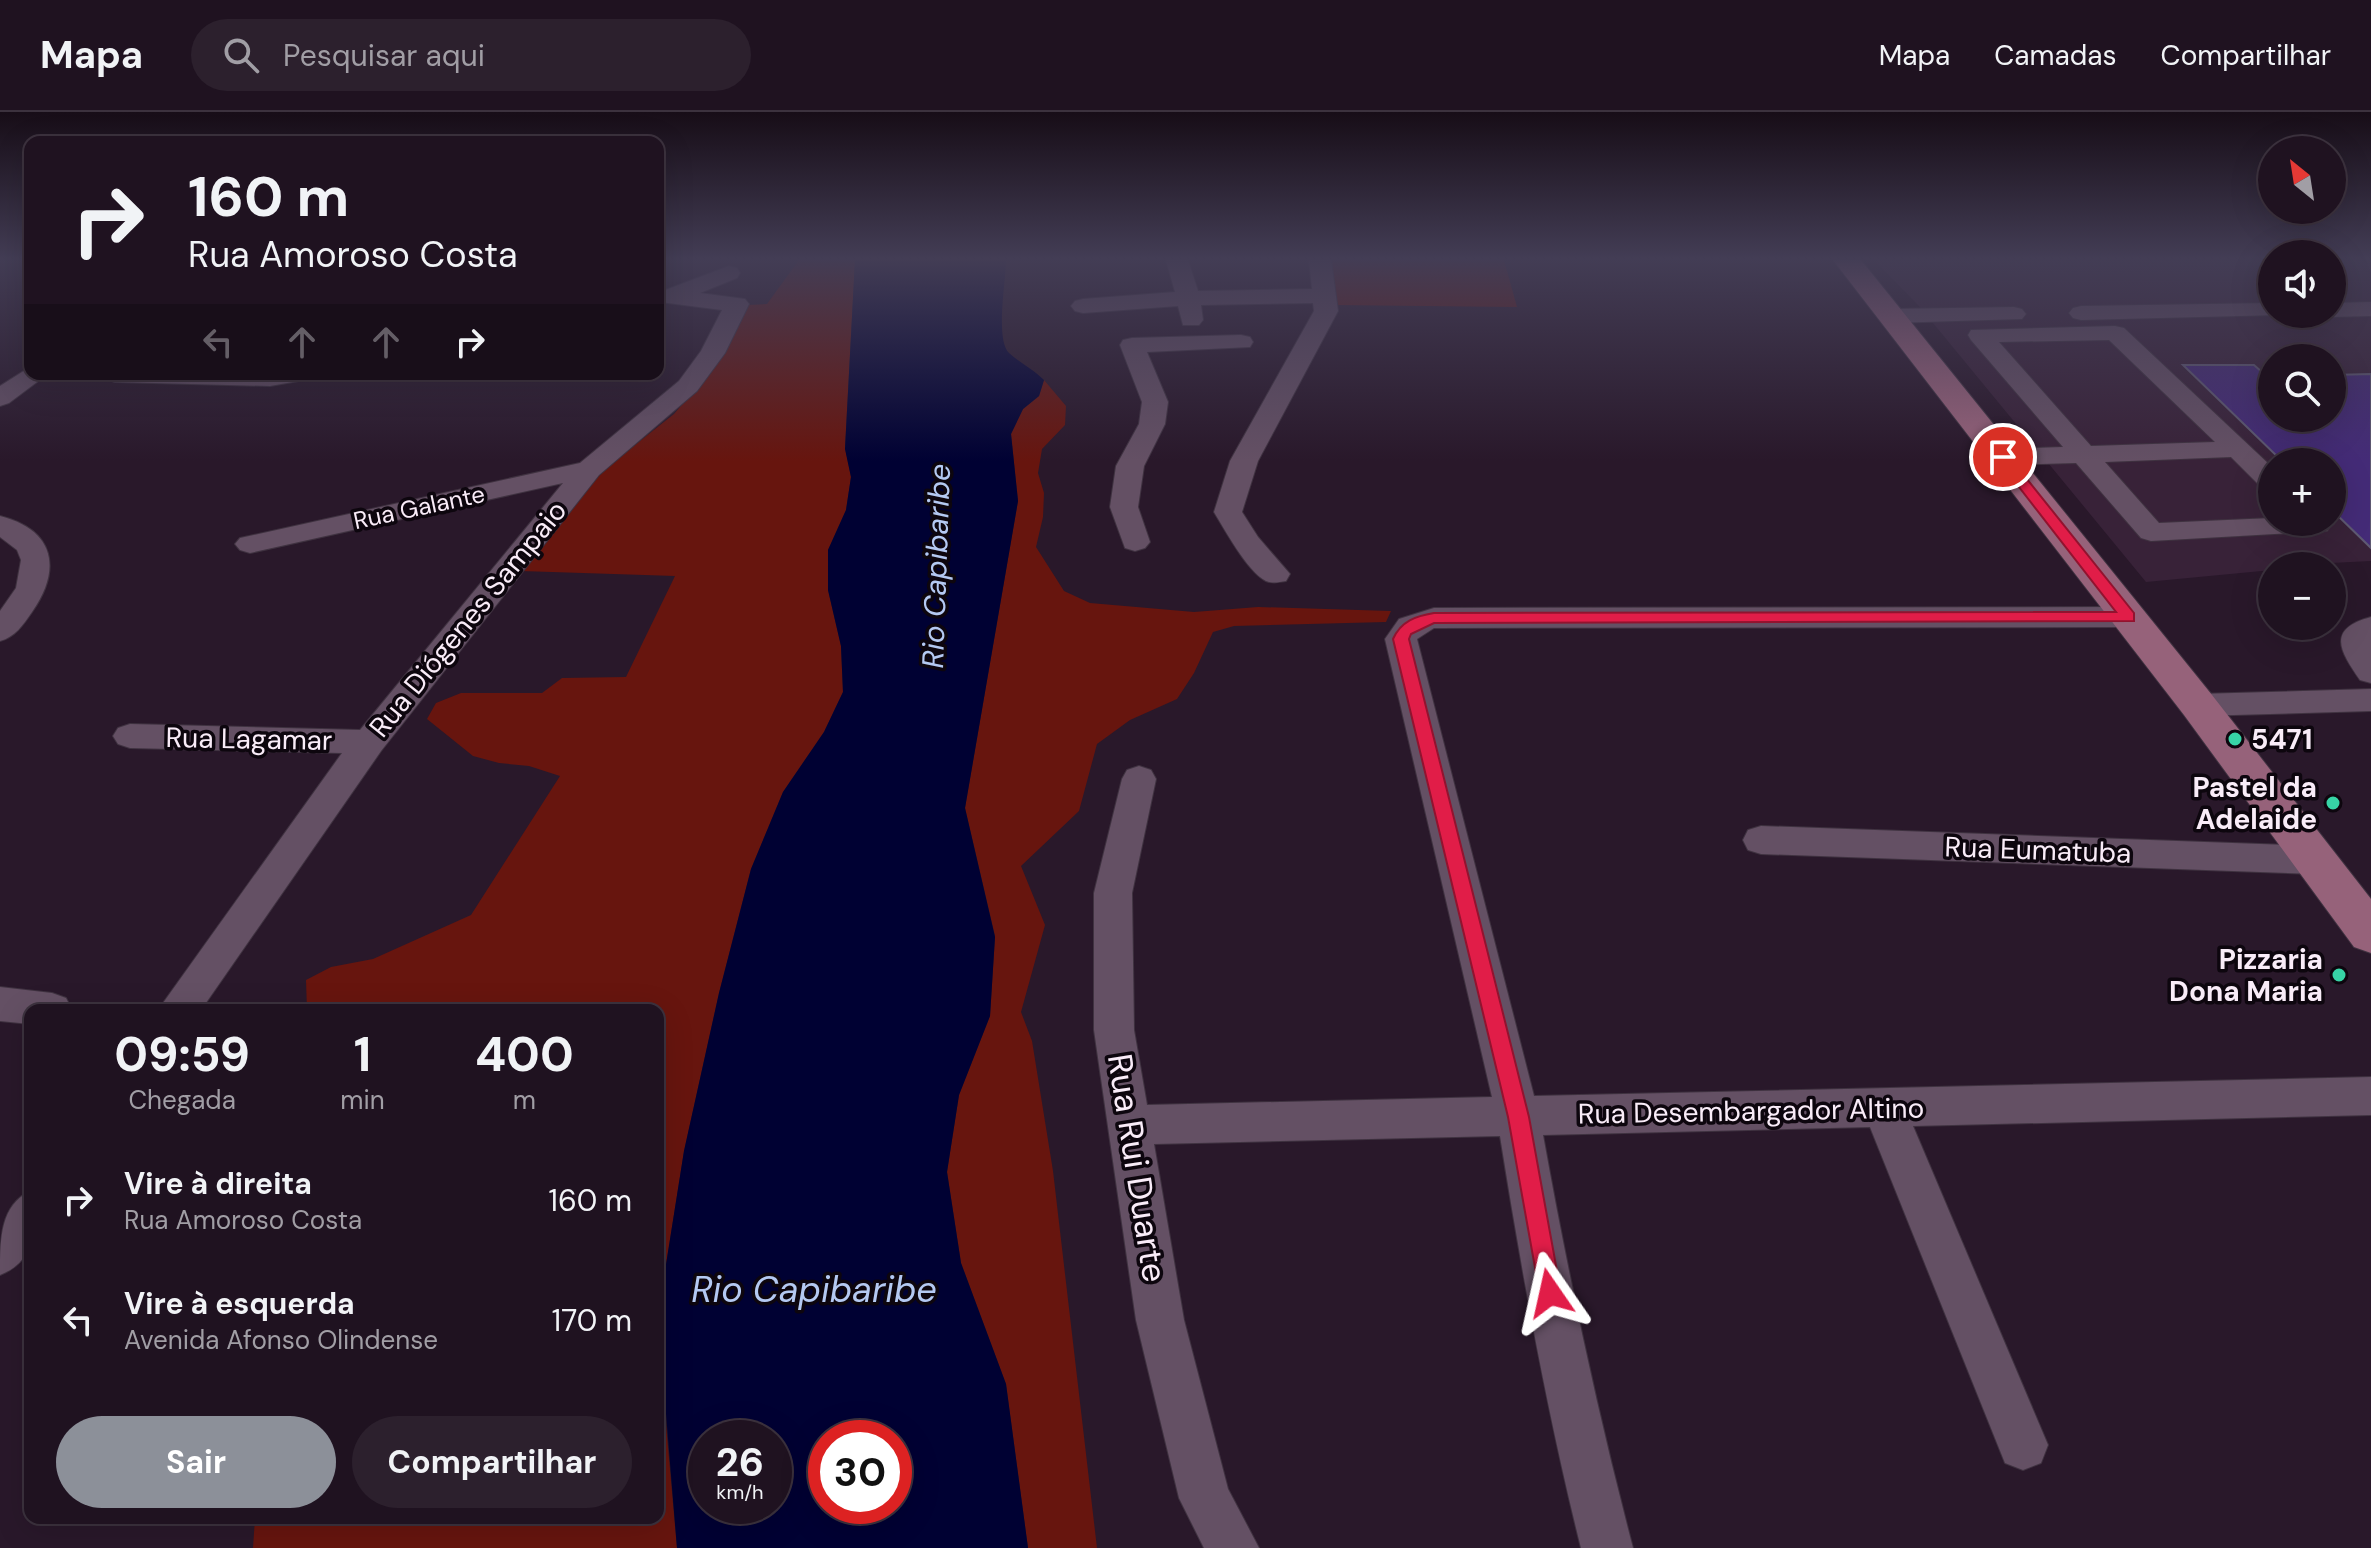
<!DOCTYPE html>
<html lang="pt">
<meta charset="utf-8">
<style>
body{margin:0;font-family:"DM Sans",sans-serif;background:#2c202d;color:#f1f3f6;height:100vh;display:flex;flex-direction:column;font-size:30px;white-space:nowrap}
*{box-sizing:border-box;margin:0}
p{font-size:26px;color:#a19ea5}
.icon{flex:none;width:44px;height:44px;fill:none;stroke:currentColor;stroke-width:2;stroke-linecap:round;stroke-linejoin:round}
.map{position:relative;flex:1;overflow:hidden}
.sheet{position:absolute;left:24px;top:892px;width:640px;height:520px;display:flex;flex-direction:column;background:#1f1220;border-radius:16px;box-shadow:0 8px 32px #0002,0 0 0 2px #3c323e}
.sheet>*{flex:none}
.hud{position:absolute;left:24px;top:24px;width:640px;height:244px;border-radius:16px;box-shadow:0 8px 32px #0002,0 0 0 2px #3c323e;background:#1f1220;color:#f1f3f6;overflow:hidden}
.needle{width:52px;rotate:330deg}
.controls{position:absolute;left:2258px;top:24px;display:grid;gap:16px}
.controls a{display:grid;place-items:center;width:88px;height:88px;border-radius:50%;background:#1f1220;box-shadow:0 8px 32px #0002,0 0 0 2px #3c323e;font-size:40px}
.speed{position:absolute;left:688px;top:1308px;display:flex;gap:16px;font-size:40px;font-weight:700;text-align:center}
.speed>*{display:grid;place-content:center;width:104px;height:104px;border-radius:50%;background:#1f1220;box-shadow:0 8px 32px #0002,0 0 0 2px #3c323e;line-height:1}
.speed small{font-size:20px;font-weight:400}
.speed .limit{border:12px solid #d22;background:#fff;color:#111}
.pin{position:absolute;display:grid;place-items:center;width:68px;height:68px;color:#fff;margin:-34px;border:4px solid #fff;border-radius:50%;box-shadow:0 2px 8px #0007}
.me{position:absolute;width:88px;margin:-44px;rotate:349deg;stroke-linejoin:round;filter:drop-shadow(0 0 6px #0008)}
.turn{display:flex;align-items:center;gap:28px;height:168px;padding:0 32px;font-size:36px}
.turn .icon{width:104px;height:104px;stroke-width:2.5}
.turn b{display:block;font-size:56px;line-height:68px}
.lanes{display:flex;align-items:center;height:76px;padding:0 32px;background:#0003;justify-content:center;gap:40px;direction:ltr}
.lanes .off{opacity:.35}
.eta{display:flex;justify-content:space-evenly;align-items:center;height:136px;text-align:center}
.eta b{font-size:48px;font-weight:700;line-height:56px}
.primary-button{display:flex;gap:16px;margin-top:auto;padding:16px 32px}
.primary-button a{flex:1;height:92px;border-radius:48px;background:#8c9099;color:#fff;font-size:32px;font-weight:700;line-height:92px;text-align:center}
.primary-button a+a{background:#2c202d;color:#f1f3f6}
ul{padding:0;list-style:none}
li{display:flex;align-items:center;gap:24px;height:120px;padding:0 32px}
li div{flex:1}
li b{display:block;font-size:30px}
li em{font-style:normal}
header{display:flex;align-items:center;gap:48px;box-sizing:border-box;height:112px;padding:0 40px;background:#1f1220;border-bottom:2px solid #3c323e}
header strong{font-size:38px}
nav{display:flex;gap:44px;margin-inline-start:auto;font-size:28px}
.search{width:560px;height:72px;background:#2c202d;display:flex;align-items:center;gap:20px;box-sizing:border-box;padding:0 28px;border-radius:44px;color:#a19ea5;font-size:30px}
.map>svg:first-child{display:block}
.built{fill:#382238;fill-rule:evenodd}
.green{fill:#67150e}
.water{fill:#000133;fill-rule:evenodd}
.building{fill:#442b77;stroke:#5e5972;stroke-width:2}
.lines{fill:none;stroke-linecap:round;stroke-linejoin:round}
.minor-casing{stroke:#3f3240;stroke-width:2}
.major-casing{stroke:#3f3240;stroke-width:2}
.minor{fill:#645064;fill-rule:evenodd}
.major{fill:#96627a;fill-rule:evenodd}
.route{fill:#e11d48;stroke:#92132f;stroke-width:2}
.poi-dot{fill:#37d4a6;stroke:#0d060e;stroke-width:3}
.labels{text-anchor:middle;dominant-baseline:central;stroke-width:7;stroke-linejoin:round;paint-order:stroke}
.far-street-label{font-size:24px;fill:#f9ecf8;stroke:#0d060e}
.street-label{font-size:28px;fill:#f9ecf8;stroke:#0d060e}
.poi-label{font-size:28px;font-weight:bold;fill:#f9ecf8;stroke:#0d060e;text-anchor:end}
.water-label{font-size:30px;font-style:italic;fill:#b4c9f2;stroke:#0d060e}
.near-street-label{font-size:34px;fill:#f9ecf8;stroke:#0d060e}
.near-water-label{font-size:36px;font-style:italic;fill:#b4c9f2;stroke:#0d060e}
</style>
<header>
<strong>Mapa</strong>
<div class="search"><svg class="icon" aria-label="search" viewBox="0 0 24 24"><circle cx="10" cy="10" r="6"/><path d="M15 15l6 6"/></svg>Pesquisar aqui</div>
<nav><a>Mapa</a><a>Camadas</a><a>Compartilhar</a></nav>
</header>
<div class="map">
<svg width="2371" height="1436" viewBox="0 0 2371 1436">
<rect width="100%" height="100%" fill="#29182a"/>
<path class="built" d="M1874,148H2272V202H2332V148H2361L2371,154V449L2272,454V458L2146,470L1919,194ZM2272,246H2332V306H2272ZM2272,350H2332V410H2272Z"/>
<path class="green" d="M799,148H855L845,336L851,365L846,398L828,438V478L841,534L843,580L824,620L783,680L751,757L719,881L684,1039L658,1203V898H332L331,894L307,898L306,868L331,855L373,847L471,803L560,664L529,654L499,651L473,644L427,607L436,591L461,581H542L562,566L626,565L675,464L521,459L601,360L674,302L709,261L748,193L767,192Z
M1328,148H1504L1517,195L1332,193Z
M1044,268L1066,294L1065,313L1042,337L1038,361L1044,381L1043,405L1036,435L1064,479L1090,491L1194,500L1258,495L1391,499L1386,510L1234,514L1213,520L1194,561L1177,587L1130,608L1097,632L1079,699L1021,754L1045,813L1021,900L1032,929L1053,1059L1097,1436H1028L1006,1272L961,1151L947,1060L959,983L990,904L995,824L965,696L1018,389L1011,322L1023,297L1039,284Z
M658,1223L677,1436H253L255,1406H658Z"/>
<path class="water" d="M855,148H1006C1006,169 995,227 1009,241C1020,251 1033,257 1044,268L1039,284L1023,297L1011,322L1018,389L965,696L995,825L990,904L959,983L947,1060L961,1151L1006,1272L1028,1436H677L658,1203L684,1039L719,881L751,757L783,680L824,620L843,580L841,534L828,478V438L846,398L851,365L845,337ZM774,1326V1394H706V1326ZM894,1326V1394H826V1326Z"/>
<path class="building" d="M2183,253H2254L2272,269V306H2332V263L2371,262V436L2332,398V350H2283Z"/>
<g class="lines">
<g class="minor-casing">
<path id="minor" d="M1166,148H1188L1198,179L1312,177L1309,148H1331L1338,199L1258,349L1242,400L1258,425L1290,462L1286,469C1279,470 1273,472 1266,469C1247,459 1225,418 1214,400L1230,349L1314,199L1313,191L1201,193L1203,208L1199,213H1183L1178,194L1083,201L1075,199L1071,194L1075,189L1083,187L1175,180Z
M729,154L737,156L740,161L737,166L700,181L745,187L749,192L725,241L697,279L599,363L381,639L201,898H158L342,641L130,636L118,632L113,624L118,616L130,612L360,618L563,371L250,441L240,438L235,432L240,426L580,351L679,269L701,239L722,198L660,190V180Z
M2371,190V204L2332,205L2323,202H2332V191Z
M2272,191V202L2280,203L2081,208L2073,206L2069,201L2073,196L2081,194Z
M2014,195L2022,197L2026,202L2022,207L1891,211L1883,209L1879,204L1883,199L1891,197Z
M2115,214L2124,216L2272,355V378L2262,376L2231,345L2105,350L2159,411L2272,406V410H2329L2331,413L2327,419L2151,429L2141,426L2076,351L2003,353L1993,351L1989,345L1993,339L2003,337L2063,335L1971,228L1968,223L1971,218ZM2109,228L2215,330L2091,334L1999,230Z
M1241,223L1250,225L1253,230L1250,235L1147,240L1168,290L1165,312L1144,354L1138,395L1150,430L1145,436L1135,439L1125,436L1110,395L1116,354L1139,312L1142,290L1120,233L1123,228L1132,226Z
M30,255V262H45L41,267L9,291L0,294V274Z
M102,262H314L310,267L270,274L115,270L106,267Z
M0,404C55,418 62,457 32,500C23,513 15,525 0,529V499L16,476L21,448L17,438L0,425Z
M2128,495L2139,498L2143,505L2139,512L2128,515L1434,516L1417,527L1534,984L2371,965V1003L1913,1014L2048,1333L2041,1351L2023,1358L2005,1351L1870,1015L1543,1023C1568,1162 1597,1299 1633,1436H1581C1547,1300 1522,1162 1500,1024L1154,1032L1184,1208L1228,1377L1259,1436H1204L1179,1386L1136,1208L1094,918V781L1122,667L1127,658L1139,654L1151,658L1156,667L1132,781L1134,918L1147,993L1492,985L1385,527L1399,507L1434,496Z
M2371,505V571L2360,568C2340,539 2326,517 2371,505Z
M2371,577V599L2198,604L2186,601L2181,593L2186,585L2198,582Z
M1761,714L2315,734L2328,738L2333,748L2328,758L2315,762L1761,742L1748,738L1743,728L1748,718Z
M0,875L52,881L66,886L72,898H30V912L0,909Z
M30,1079C30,1115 40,1147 0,1163C0,1127 0,1094 30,1079Z"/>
</g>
<g class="major-casing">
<path id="major" d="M1833,148H1861L2212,583L2371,787V841L2354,835L2184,603Z"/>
</g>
<use href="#minor" class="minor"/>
<use href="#major" class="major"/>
</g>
<linearGradient id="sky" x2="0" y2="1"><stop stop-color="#170d17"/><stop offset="0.42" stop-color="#433d55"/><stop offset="1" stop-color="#433d55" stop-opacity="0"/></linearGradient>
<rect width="2371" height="349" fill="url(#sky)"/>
<path class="route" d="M2003,341L2007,342L2134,501V509L1434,511L1411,522L1409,527L1529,1005L1561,1181L1558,1189L1550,1193L1541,1189L1508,1005L1393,527C1401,509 1416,504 1434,501L2116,500L1998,348V342Z"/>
<g class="poi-dot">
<circle cx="2235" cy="627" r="8"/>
<circle cx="2333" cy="691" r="8"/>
<circle cx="2339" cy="863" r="8"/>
</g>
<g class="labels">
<g class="far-street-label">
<text transform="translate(419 395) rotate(-12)">Rua Galante</text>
</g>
<g class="street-label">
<text transform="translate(468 507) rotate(-51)">Rua Diógenes Sampaio</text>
<text transform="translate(249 627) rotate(1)">Rua Lagamar</text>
<text transform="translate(2038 738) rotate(2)">Rua Eumatuba</text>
<text transform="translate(1751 999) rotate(-1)">Rua Desembargador Altino</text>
</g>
<g class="poi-label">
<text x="2251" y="627" text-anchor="start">5471</text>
<text x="2317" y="675">Pastel da<tspan x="2317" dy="32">Adelaide</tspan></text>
<text x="2323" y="847">Pizzaria<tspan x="2323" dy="32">Dona Maria</tspan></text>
</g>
<g class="water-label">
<text transform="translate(936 454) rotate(-88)">Rio Capibaribe</text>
</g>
<g class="near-street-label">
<text transform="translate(1137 1056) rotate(81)">Rua Rui Duarte</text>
</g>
<g class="near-water-label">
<text x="814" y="1177">Rio Capibaribe</text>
</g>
</g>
</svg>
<div class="controls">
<a><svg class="needle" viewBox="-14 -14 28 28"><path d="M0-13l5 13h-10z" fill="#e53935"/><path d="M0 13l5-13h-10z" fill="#a19ea5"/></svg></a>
<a><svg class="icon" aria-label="sound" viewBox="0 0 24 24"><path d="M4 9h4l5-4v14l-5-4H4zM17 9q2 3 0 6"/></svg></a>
<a><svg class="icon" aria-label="search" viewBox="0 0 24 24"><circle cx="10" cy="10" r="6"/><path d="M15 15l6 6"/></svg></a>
<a>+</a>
<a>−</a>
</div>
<div class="speed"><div>26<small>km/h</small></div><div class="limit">30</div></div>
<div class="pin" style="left:2003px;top:345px;background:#d93025"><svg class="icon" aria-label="arrive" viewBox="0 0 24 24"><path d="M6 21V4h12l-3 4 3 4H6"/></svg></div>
<svg class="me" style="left:1550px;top:1181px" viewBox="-20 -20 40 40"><path d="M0-17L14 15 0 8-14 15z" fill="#e11d48" stroke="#fff" stroke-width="4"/></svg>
<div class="hud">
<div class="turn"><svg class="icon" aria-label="right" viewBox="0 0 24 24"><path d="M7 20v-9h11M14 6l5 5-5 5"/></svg><div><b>160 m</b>Rua Amoroso Costa</div></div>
<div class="lanes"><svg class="icon off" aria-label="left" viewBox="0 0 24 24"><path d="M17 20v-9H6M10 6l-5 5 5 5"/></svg><svg class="icon off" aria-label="ahead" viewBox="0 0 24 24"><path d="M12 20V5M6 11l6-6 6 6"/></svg><svg class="icon off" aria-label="ahead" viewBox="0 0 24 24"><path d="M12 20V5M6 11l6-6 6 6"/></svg><svg class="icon" aria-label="right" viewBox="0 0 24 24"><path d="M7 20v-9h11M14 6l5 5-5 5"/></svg></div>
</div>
<section class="sheet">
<div class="eta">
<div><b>09:59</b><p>Chegada</p></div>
<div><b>1</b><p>min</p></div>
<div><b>400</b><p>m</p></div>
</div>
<ul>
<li><svg class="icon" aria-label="right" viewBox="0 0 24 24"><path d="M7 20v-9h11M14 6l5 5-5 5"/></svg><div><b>Vire à direita</b><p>Rua Amoroso Costa</p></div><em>160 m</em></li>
<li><svg class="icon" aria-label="left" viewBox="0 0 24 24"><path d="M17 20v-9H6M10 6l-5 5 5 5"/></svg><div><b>Vire à esquerda</b><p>Avenida Afonso Olindense</p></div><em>170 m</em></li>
</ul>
<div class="primary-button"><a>Sair</a><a>Compartilhar</a></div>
</section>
</div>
